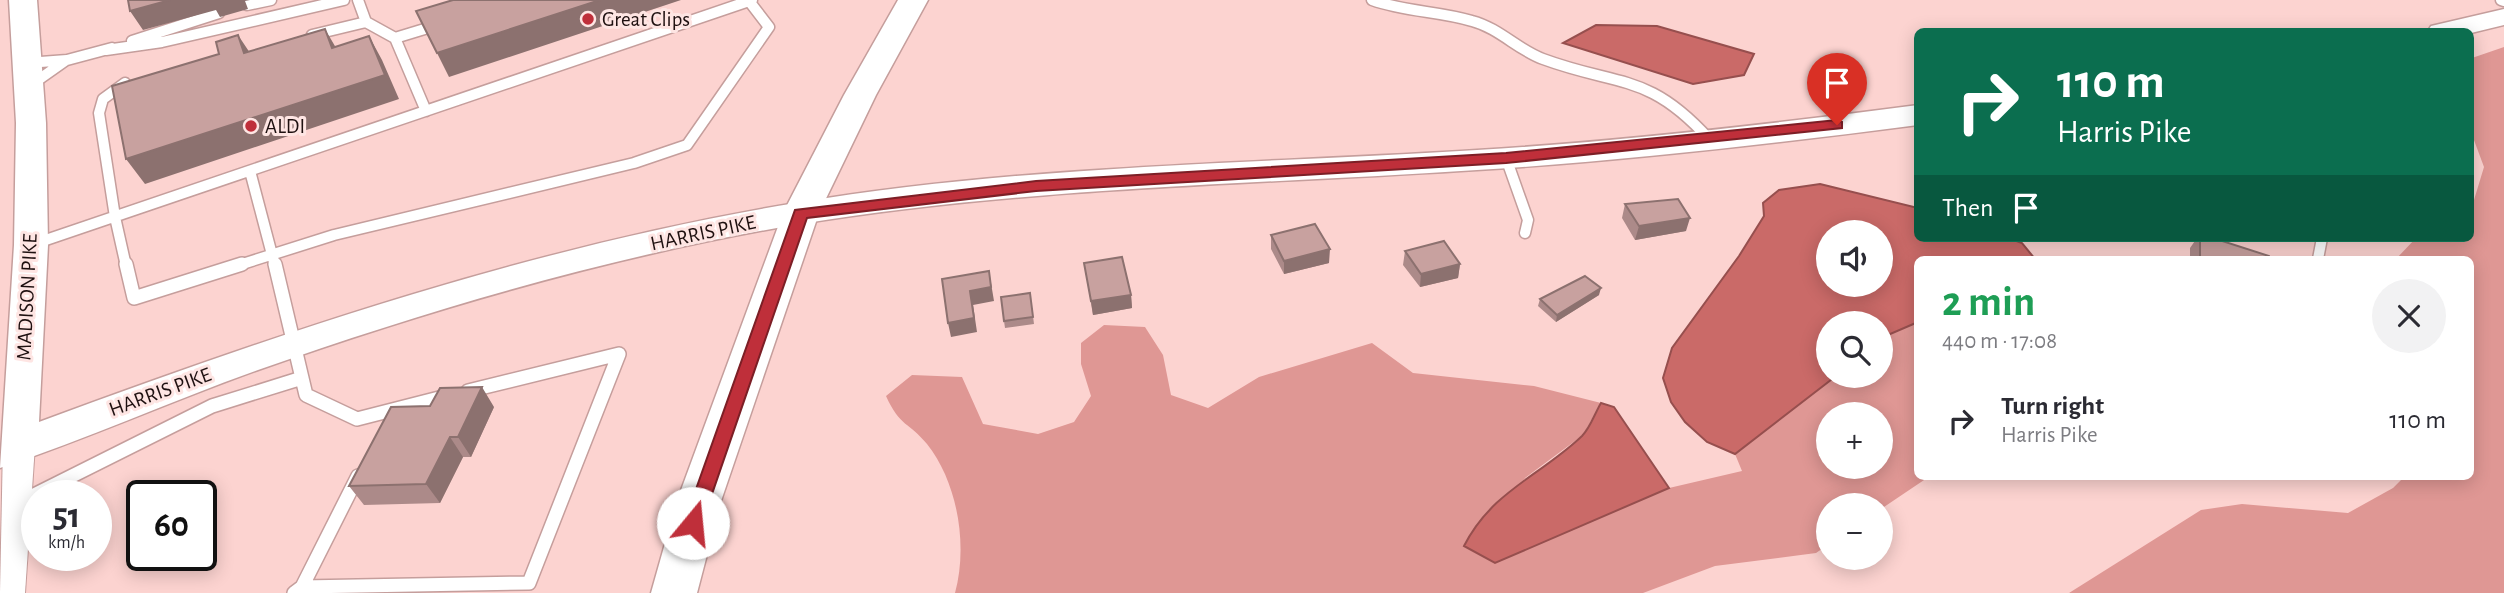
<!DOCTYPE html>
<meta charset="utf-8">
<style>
body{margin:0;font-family:"Alegreya Sans",sans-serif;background:#f2f2f3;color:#2b2b33;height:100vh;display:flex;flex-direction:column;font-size:26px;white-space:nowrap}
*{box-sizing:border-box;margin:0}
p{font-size:23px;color:#7c7c81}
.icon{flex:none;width:38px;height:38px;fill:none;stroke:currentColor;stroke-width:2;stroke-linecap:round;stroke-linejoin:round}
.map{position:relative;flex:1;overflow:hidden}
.drawer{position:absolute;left:1914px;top:256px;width:560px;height:224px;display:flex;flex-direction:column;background:#fff;border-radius:10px;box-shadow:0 4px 18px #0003}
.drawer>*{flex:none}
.banner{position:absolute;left:1914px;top:28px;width:560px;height:214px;border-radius:10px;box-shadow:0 4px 18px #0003;background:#0b6e4f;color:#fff;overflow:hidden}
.fabs{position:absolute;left:1816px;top:220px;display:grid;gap:14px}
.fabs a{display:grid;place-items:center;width:77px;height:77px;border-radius:50%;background:#fff;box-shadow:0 4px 18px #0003;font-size:35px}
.speed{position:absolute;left:21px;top:480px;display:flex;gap:14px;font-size:35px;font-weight:700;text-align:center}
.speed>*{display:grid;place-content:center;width:91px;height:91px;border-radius:50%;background:#fff;box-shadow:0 4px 18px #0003;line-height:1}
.speed small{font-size:18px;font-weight:400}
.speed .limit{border:4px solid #111;border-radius:10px;background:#fff;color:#111}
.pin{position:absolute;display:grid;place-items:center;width:60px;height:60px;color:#fff;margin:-72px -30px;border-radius:50% 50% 50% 0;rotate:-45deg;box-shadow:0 0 7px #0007}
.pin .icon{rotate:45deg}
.me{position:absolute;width:77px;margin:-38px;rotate:17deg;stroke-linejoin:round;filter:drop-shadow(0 0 5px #0008)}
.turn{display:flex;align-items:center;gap:24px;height:147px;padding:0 28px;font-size:32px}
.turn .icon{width:91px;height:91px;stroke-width:2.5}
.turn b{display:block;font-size:49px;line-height:60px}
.then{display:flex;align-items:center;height:66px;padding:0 28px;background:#0003;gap:14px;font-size:26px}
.round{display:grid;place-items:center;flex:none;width:74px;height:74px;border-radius:37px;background:#f2f2f3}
.head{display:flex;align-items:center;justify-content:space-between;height:119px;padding:0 28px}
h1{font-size:42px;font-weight:600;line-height:52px;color:#1e9e55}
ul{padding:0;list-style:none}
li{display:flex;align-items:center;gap:21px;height:91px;padding:0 28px}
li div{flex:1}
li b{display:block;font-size:26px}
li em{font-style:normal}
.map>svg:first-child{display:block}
.green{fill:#df9794;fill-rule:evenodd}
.water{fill:#ca6a68;stroke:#964f4e;stroke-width:2;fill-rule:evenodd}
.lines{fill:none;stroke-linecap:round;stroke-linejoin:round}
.service-far1-casing{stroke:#c59e9c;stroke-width:13}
.service-casing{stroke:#c59e9c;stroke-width:16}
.tertiary-casing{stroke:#c59e9c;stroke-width:2}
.secondary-casing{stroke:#c59e9c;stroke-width:3}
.primary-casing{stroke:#c59e9c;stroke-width:3}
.service-far1{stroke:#fff;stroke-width:10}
.service{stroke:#fff;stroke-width:13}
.tertiary{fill:#fff;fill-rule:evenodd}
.secondary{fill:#fff;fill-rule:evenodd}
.primary{fill:#fff;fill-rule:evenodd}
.wall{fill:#ac8a89}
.shaded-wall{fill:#8c716f}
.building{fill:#c8a19f;stroke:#8c716f;stroke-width:2}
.route{fill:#bf2f3a;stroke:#7c1f26;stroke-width:2}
.poi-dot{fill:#bf2f3a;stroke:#fee5e3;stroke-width:2.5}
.labels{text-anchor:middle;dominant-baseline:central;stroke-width:6;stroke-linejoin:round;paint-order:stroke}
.poi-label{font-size:21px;fill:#1e1010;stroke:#fee5e3;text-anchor:start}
.street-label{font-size:21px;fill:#1e1010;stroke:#fee5e3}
</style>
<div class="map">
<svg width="2504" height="593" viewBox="0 0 2504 593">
<rect width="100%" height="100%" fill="#fcd3d0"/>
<path class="green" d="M2504,47V593H2069L2201,510L2242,504L2348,513L2393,488L2405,476H2471V259H2396L2416,238H2471V202L2474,200L2484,167L2471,132V64L2472,58Z
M1918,322V476H1930L1881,509V506H1829V544L1816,553L1715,566L1643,593H955C968,546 958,483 927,444C909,422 900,427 886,396L912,375L962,377L983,424L1038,434L1074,422L1091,396L1081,364V343L1104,325L1145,327L1163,355L1171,395L1208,408L1259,377L1372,343L1413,373L1534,386L1601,403L1583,435L1525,478L1495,563L1669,488L1742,471L1735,454L1836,376H1881V338ZM1829,415H1881V467H1829Z"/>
<path class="water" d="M1596,25L1657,26L1754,54L1744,75L1693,84L1563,43Z
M1820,184L1918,208V238H2008L2022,243L2035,259H1918V322L1881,338V324H1829V376H1836L1735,454L1707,442L1685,422L1671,402L1663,378L1672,348L1739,256L1764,216L1763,203L1779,190ZM1829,233H1881V285H1829Z
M1601,403L1614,407L1669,488L1495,563L1464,546C1492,491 1540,476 1582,436C1590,428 1595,413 1601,403Z"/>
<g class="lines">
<g class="service-far1-casing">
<path id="service-far1" d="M358,0L366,22L395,38L426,111
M1372,0C1405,12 1439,11 1472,21C1499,28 1518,50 1543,59C1619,87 1648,72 1709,139
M2501,0L2504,1
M247,5L271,0
M312,35L366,22
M395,38L441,24
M132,41L219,13
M106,50L162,42L344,0
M27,63L67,60L112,48
M125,83L103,99L99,113L115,217L126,266
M31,85L65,61
M1506,158L1528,220L1525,233
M250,171L275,266
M34,244L752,0
M2318,259L2322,238
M236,266L334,235L634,163L687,145L769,27L749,1"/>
</g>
<g class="service-casing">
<path id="service" d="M126,264L134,298L242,264
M275,264L306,395L357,419L447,396
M18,503L212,406L302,378
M302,587L358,476
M294,593L302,587L529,583L619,354L468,391"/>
</g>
<g class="tertiary-casing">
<path id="tertiary" d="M19,432L31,436L35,445L25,593H0L3,445L7,436Z"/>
</g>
<g class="secondary-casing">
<path id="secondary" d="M9,0H37L46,123L48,245L39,422C287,330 536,246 796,203C1021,165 1251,164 1477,150C1625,141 1772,124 1918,105V125C1771,144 1625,161 1477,170C1251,185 1024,187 800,224C615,255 434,308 258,370C171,401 87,439 0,468L14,245L16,123Z
M2504,9V25L2471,33L2427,32L2431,26Z"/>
</g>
<g class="primary-casing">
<path id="primary" d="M898,0H928L876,95L819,213L721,501L697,593H651L677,501L783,213L844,95Z"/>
</g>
<use href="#service-far1" class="service-far1"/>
<use href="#service" class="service"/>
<use href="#tertiary" class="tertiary"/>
<use href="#secondary" class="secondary"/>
<use href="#primary" class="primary"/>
</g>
<path class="wall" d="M1625,204L1686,231L1635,240L1622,218Z
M1271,235L1329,263L1284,274L1271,249Z
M2197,238H2213L2270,259H2190V248Z
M1405,251L1460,264L1458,278L1420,287L1403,265Z
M1084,263L1131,295L1132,308L1093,315Z
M1030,293L1034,324L1005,328L1004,321Z
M1599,295L1556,322L1538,306L1540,299Z
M494,407L471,457H463L440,503L364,505L349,486Z"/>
<path class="shaded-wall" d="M170,0H250L245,1L248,9L220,17L216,10L143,30L130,11Z
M600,0H681L449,77L437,53Z
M325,29L339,53L332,48Z
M238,35L254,59L244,53Z
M369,36L382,60L399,99L145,184L126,159Z
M1690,218L1686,231L1635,240L1639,226Z
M1330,249L1329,263L1284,274V261Z
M1460,264L1458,278L1420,287L1421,274Z
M989,271L994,301L973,305L977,332L951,337L948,323L970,291Z
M1601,288L1599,295L1556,322L1557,315Z
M1131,295L1132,308L1093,315L1091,301Z
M482,387L494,407L471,457L458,437Z
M450,437L463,457L440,503L426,484Z"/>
<path class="building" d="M128,0H170L130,11Z
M453,0H600L437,53L416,11Z
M325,29L332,48L369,36L385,75L126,159L112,86L219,54L216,42L238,35L244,53Z
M1678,199L1690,218L1639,226L1625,204Z
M1315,224L1330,249L1284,261L1271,235Z
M2200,238H2213L2269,256L2270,259H2200Z
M1444,241L1460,264L1421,274L1405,251Z
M1122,257L1131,295L1091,301L1084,263Z
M989,271L991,287L970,291L974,318L948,323L942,279Z
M1585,276L1601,288L1557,315L1540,299Z
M1030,293L1033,317L1004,321L1001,297Z
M482,387L458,437H450L426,484L349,486L391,407L430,406L440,388Z"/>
<path class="route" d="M1837,120L1842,122V128L1506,163L1036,191L807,218L702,523L700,528H686L684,523L795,210L1036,181L1506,153Z"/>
<g class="poi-dot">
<circle cx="588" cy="19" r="7"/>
<circle cx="251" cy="126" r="7"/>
</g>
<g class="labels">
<g class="poi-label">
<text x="602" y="19">Great Clips</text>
<text x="265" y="126">ALDI</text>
</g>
<g class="street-label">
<text transform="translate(703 233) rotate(-12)">HARRIS PIKE</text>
<text transform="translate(27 297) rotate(-87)">MADISON PIKE</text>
<text transform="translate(160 392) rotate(-20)">HARRIS PIKE</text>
</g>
</g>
</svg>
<div class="fabs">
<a><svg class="icon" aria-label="sound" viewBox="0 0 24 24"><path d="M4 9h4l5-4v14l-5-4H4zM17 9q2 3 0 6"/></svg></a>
<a><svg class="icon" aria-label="search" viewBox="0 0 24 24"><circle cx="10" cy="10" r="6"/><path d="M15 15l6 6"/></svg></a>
<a>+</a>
<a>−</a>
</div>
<div class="speed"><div>51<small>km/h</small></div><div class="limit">60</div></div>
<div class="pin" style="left:1837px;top:125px;background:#d93025"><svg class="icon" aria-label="arrive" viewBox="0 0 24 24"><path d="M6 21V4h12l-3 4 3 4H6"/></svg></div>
<svg class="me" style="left:693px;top:523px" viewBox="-20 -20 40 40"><circle r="19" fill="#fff"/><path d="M0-13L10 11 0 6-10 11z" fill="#bf2f3a"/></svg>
<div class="banner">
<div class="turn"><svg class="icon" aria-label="right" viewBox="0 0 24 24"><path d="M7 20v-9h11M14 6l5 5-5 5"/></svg><div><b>110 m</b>Harris Pike</div></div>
<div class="then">Then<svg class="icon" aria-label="arrive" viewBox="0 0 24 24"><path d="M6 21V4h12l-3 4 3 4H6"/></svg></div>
</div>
<section class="drawer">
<div class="head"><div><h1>2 min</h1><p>440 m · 17:08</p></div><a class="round"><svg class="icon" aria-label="close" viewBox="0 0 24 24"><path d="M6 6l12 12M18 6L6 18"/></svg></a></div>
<ul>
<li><svg class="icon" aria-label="right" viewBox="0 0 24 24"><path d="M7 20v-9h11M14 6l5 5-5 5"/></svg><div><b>Turn right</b><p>Harris Pike</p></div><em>110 m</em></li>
</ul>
</section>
</div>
